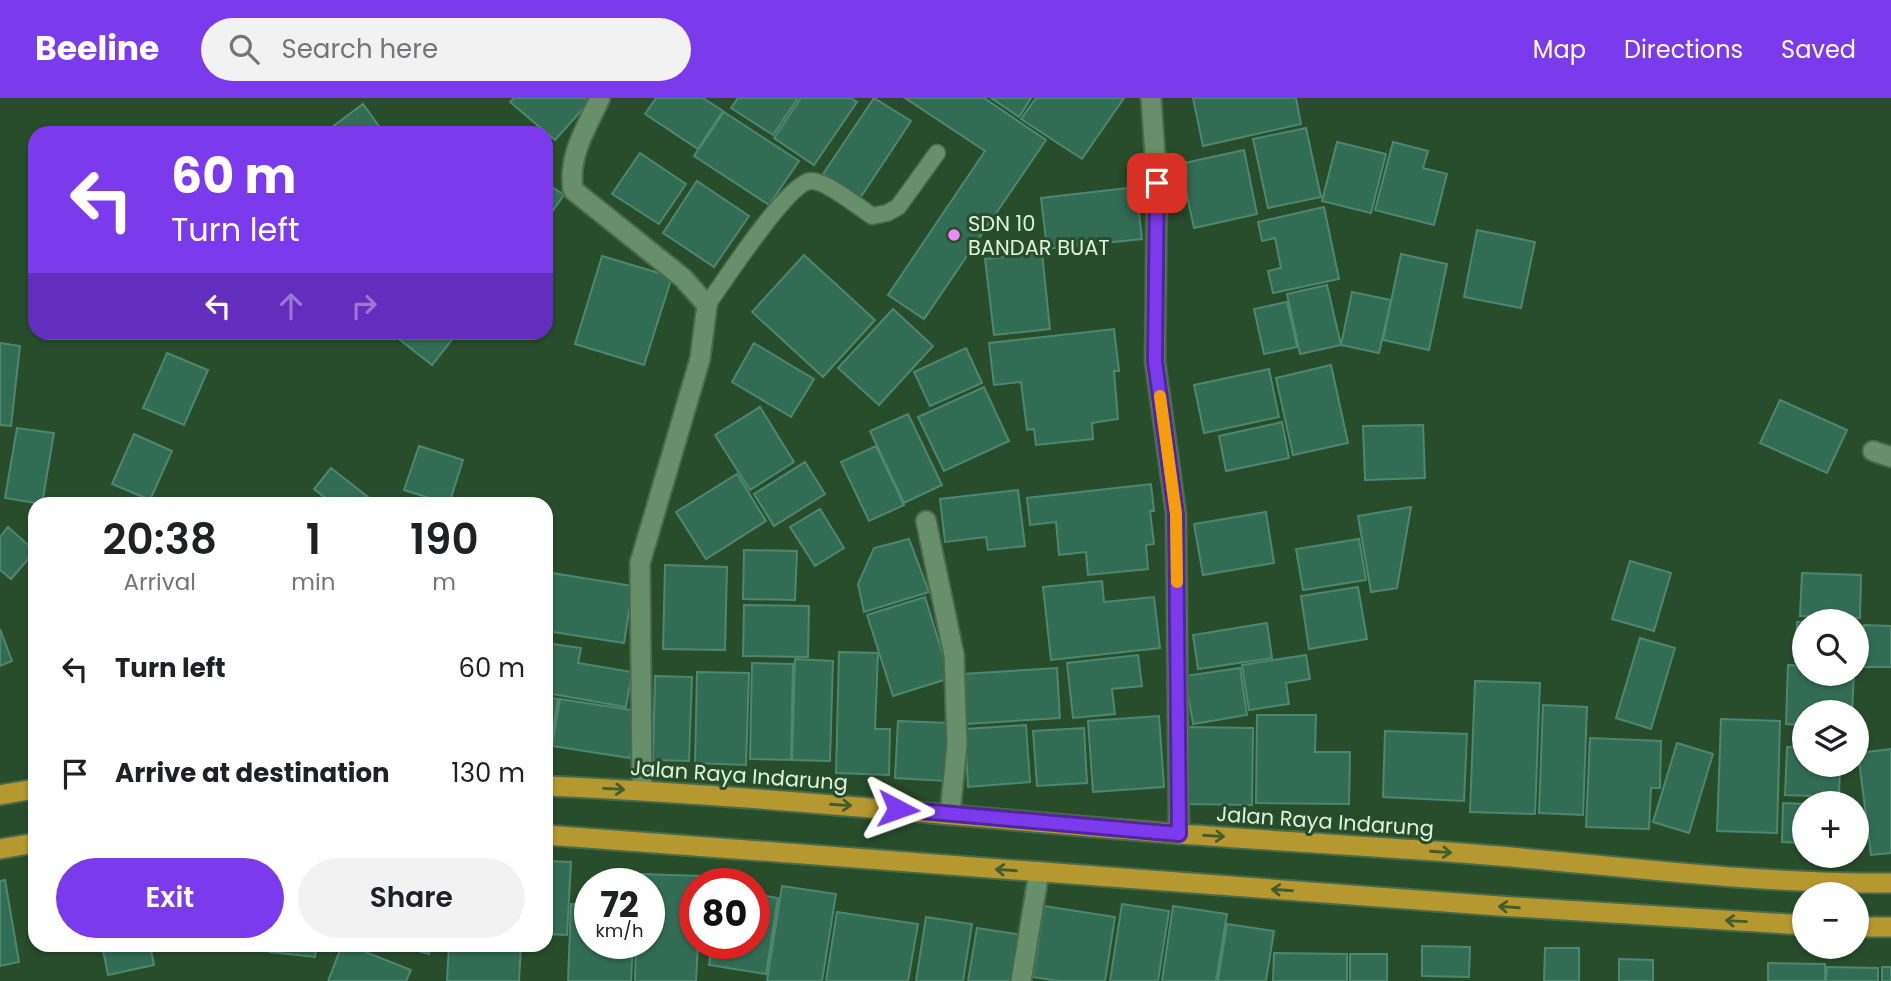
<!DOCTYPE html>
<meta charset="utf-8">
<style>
body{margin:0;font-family:Poppins,sans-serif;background:#f2f2f2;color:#202124;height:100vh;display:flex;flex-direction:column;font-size:26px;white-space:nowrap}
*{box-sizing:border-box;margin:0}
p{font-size:23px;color:#757577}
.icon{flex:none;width:38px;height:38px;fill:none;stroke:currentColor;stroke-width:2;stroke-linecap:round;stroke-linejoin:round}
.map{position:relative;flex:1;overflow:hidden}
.sheet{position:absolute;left:28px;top:399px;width:525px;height:455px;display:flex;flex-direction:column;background:#fff;border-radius:21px;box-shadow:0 2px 5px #0004}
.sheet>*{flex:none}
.guide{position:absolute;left:28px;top:28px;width:525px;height:214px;border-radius:21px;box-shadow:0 2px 5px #0004;background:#7c3aed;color:#fff;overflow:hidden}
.tools{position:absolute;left:1792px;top:511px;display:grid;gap:14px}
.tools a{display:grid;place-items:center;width:77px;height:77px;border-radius:50%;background:#fff;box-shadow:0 2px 5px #0004;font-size:35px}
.speed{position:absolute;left:574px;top:770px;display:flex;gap:14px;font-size:35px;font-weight:700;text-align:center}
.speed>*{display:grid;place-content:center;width:91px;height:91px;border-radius:50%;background:#fff;box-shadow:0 2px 5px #0004;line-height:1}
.speed small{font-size:18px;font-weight:400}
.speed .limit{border:10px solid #d22;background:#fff;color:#111}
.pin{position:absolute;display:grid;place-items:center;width:60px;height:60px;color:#fff;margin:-30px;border-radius:14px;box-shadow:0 4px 10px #0006}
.me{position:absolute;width:77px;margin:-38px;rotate:94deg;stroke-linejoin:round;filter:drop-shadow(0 0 5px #0008)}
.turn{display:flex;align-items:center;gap:24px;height:147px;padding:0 28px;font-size:32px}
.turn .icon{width:91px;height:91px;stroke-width:2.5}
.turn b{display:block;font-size:49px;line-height:60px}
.lanes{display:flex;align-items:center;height:66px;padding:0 28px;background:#0003;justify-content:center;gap:35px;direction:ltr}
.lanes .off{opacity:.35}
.eta{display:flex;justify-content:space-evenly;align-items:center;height:119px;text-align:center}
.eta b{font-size:42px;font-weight:600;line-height:49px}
.cta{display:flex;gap:14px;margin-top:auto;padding:14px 28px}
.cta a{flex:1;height:80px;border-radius:42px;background:#7c3aed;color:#fff;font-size:28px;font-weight:600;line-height:80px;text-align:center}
.cta a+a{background:#f2f2f2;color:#202124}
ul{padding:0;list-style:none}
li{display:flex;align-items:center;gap:21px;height:105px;padding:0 28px}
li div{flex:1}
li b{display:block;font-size:26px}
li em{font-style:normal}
header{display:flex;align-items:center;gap:42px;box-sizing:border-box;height:98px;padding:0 35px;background:#7c3aed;color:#fff}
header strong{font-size:33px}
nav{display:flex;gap:38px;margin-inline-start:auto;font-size:24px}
.search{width:490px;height:63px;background:#f2f2f2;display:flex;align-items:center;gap:18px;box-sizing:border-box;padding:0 24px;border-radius:38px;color:#757577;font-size:26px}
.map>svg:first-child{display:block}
.building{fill:#326c55;stroke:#4e876f;stroke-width:2}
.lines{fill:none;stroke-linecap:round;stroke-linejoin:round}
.service-casing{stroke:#48694a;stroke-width:19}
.minor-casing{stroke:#48694a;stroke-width:23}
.trunk-casing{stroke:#48694a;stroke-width:23}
.service{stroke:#678f69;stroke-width:16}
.minor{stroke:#678f69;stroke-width:19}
.trunk{stroke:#b69830;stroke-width:19}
.oneway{stroke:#445c2c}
.route-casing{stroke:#51269a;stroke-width:18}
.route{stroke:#7c3aed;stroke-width:12}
.slow{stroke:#f59e0b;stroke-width:12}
.poi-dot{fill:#f08bf5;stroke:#284d2b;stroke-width:2.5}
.labels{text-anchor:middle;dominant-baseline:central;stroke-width:6;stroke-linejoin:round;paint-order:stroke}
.poi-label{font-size:21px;fill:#def3de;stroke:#284d2b;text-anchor:start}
.street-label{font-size:21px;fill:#def3de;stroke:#284d2b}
</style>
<header>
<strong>Beeline</strong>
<div class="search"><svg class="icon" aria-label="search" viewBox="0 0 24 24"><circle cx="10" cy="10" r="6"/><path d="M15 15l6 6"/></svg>Search here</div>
<nav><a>Map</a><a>Directions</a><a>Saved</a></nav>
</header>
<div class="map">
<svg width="1891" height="883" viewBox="0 0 1891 883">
<rect width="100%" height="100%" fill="#284d2b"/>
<path class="building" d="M514,0H585L589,4L555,42L510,4Z
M656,0H703L723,13L698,51L645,16Z
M738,0H798L773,37L731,10Z
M801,0H851L857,4L814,67L774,40Z
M874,0L911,23L860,100L823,76Z
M905,0H984L1046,42L924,221L888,197L985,53Z
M991,0H1031L1019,19Z
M1036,0H1124L1082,61L1021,21Z
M1193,0H1296L1301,26L1203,48Z
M363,6L384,35H324Z
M724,14L799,63L769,107L694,58Z
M1306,30L1321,99L1268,110L1253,41Z
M1337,44L1386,56L1371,115L1322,103Z
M1393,44L1428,53L1423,70L1447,76L1434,127L1375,112Z
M1244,52L1257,116L1194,130L1180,66Z
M640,55L686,86L659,126L612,96Z
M697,83L749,118L714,169L663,135Z
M546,85L564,97L546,122Z
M1136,89L1142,141L1047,151L1041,100Z
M1324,109L1339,181L1273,195L1268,173L1281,170L1275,140L1262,143L1258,124Z
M1477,132L1535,144L1521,210L1464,199Z
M1042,155L1050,231L994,237L985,161Z
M1401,156L1447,166L1429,252L1383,242Z
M804,157L875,222L823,279L752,214Z
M602,158L672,179L644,267L575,246Z
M1327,187L1341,247L1300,256L1287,196Z
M1352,194L1391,202L1379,255L1341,247Z
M1287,204L1297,249L1264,256L1254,211Z
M893,211L933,248L879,307L838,270Z
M1114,231L1119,273H1114L1118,321L1092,325L1093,341L1036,347L1034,331L1027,332L1021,284L994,287L989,245Z
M390,234H458L432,267Z
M0,245L20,248L11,328L0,327Z
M754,245L814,281L791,319L732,284Z
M966,250L982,285L930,308L914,274Z
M167,255L208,272L184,327L143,310Z
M1331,267L1348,345L1293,357L1276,280Z
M1269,271L1279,319L1204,335L1194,287Z
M984,289L1009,343L944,373L918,319Z
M1780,302L1847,332L1827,375L1760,345Z
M760,309L794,364L750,392L715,337Z
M908,316L942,387L904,405L870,333Z
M1282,324L1289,360L1226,373L1219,338Z
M1423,327L1425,380L1365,382L1363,328Z
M17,330L54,335L42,406L5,400Z
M134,336L172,353L150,402L112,386Z
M419,348L463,362L449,406L404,392Z
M876,348L904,407L869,423L841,364Z
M805,364L825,396L774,428L754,396Z
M331,370L377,406H333L314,391Z
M737,376L766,423L706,461L676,414Z
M1151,386L1154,413H1150L1154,446L1146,447L1148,471L1088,477L1086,454L1059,457L1056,424L1030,427L1027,400Z
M1018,392L1025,448L988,452L986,439L945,444L940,401Z
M1411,409L1397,490L1371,494L1358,418Z
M820,411L844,450L815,468L790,429Z
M1266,414L1274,465L1203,477L1194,426Z
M8,429L35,453L11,481L0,472V439Z
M909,441L929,494L864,514L858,486L874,450Z
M1359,441L1366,482L1303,492L1296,451Z
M744,452L797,453L795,502L743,501Z
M1630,463L1671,475L1654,533L1612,521Z
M665,467L727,469L725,552L663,551Z
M546,474L633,488L624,545L546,533Z
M1802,475L1861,477L1860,520L1800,518Z
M1102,483L1104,504L1154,499L1160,550L1051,562L1043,489Z
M1358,489L1367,541L1309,551L1301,498Z
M925,499L950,580L893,598L867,517Z
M744,507L809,508L808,559L743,558Z
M1797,524H1804V564H1795Z
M1267,525L1272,560L1198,571L1193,537Z
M1864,527L1891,528V569H1862Z
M0,531L12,563L0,568Z
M1640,540L1675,550L1651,631L1616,620Z
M546,545L581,550L578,565L632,574L626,609L546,595Z
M839,554L878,555L875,631H890L889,677L836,675Z
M1138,557L1142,588L1112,591L1115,616L1073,620L1067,565Z
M1306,557L1310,581L1286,585L1289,606L1249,612L1242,567Z
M795,561L833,563L830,663L792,662Z
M752,565L793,566L791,662L750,661Z
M1788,567L1804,568V576H1854L1852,614H1804V627L1786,626Z
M1057,570L1060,620L966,626L963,576Z
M1240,570L1247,617L1193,626L1185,578Z
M697,574L749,575L746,667L695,665Z
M655,578L692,579L689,663L653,662Z
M1475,583L1540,585L1535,716L1470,714Z
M546,599L558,601L550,651L546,650Z
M560,601L638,613L630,660L552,648Z
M1543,607L1587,609L1583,717L1539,715Z
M1257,617H1316L1315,654H1350L1349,706L1256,705Z
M1159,618L1164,689L1093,694L1088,623Z
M1721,621L1780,623L1777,735L1717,733Z
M898,623L949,625L945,683L895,680Z
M1026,627L1030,684L968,689L965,631Z
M1187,629L1253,630L1252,707L1186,706Z
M1084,630L1087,685L1037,688L1033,633Z
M1385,633L1467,636L1464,703L1383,699Z
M1590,640L1661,643L1660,690H1651L1649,731L1586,729Z
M1677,645L1713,656L1689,735L1653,724Z
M1787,649L1804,650V667H1840L1839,699L1785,697Z
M1891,651V755L1871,757L1858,655Z
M1783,705L1804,706V745L1782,744Z
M546,763L571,764L567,837L546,836Z
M640,776L701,778V786H695V845H698L696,883H635L636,845H649V786H639Z
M5,782L19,864L0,868V783Z
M782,788L836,796L822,883H767Z
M754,796L778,800L766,876L709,867L712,845H754Z
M571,806L590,807V845H633L631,883H568Z
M1122,806L1169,813L1158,883H1110Z
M1044,808L1115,819L1105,883H1059L1033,879Z
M1173,808L1227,816L1216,883H1162Z
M837,814L918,826L908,883H826Z
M926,819L972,826L963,883H916Z
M1227,826L1274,833L1266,883H1218Z
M977,830L1023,837L1015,883H968Z
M102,847H150L154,867L108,877Z
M271,847H317L315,859L270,854Z
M342,847H348L411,872L406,883H328Z
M397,847H431L429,856Z
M449,847H521L519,883H447Z
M1422,848L1470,849L1469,879L1422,878Z
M1545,850H1579V883H1544Z
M1274,855L1347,856V883H1273Z
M1350,856H1387V883H1350Z
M1619,861L1653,862V883H1619Z
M1768,865L1825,866V883H1768Z
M1827,869L1878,870V883H1826Z
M1882,869H1891V883H1882Z"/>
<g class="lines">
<g class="service-casing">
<path id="service" d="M707,207C723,185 788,84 811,83C825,82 859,109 872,118L887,115L898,109L937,55"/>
</g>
<g class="minor-casing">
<path id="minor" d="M600,0C586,31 568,57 573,92L683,180L707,207L700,261L640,465L642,692
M1151,0L1157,85L1155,263L1176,416L1179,736
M1873,353L1891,359
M926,423L954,557L957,647L950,715
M1021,883L1039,774"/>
</g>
<g class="trunk-casing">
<path id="trunk" d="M546,688C758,697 969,720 1181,736C1287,744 1393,749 1499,758C1629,769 1760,786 1891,785
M0,697L35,691
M546,737L1499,808L1804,827
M0,751L35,745
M1857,829H1891"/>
</g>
<use href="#service" class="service"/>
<use href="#minor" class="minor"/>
<use href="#trunk" class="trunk"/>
</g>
<defs><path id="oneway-shaft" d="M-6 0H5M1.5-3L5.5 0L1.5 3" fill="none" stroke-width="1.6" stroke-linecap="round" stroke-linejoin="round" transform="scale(1.75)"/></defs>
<g class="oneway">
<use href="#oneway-shaft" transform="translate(614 691) rotate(3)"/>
<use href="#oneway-shaft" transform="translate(841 707) rotate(4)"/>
<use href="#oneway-shaft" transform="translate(1214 738) rotate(4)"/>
<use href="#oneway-shaft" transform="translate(1441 754) rotate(4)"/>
<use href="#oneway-shaft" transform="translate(1006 772) rotate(-176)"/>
<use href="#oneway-shaft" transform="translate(1282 792) rotate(-176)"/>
<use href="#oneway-shaft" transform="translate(1509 809) rotate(-176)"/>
<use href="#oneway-shaft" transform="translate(1736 823) rotate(-177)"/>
</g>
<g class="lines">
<g class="route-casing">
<path id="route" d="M898,711L1179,736L1176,416L1155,263L1157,85"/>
</g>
<use href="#route" class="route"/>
<path class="slow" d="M1160,298L1176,416L1177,484"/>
</g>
<circle class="poi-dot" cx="954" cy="137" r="7"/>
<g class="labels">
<g class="poi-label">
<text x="968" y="125">SDN 10<tspan x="968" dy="24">BANDAR BUAT</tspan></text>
</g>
<g class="street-label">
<text transform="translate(739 677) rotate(4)">Jalan Raya Indarung</text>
<text transform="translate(1325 723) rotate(4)">Jalan Raya Indarung</text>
</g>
</g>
</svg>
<div class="tools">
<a><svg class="icon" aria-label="search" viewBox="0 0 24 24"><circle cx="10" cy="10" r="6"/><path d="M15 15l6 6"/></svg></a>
<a><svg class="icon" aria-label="layers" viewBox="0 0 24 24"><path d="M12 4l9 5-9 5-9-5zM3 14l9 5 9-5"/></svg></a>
<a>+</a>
<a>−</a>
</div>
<div class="speed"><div>72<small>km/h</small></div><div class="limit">80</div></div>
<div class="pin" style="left:1157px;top:85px;background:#d93025"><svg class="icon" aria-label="arrive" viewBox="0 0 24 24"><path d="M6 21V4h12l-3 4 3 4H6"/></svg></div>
<svg class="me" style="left:898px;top:711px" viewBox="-20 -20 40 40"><path d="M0-17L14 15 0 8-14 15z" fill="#7c3aed" stroke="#fff" stroke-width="4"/></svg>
<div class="guide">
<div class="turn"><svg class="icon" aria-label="left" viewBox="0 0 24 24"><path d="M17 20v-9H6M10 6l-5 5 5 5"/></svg><div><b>60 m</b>Turn left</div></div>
<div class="lanes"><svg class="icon" aria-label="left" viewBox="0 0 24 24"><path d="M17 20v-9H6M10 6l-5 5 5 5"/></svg><svg class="icon off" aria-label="ahead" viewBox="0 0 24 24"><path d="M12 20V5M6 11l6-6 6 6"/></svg><svg class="icon off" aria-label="right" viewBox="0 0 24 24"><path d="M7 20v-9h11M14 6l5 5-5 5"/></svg></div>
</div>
<section class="sheet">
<div class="eta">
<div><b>20:38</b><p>Arrival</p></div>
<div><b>1</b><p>min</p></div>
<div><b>190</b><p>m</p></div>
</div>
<ul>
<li><svg class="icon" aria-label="left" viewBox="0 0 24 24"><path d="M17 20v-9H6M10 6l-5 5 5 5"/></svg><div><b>Turn left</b></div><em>60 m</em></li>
<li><svg class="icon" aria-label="arrive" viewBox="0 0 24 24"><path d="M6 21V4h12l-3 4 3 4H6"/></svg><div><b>Arrive at destination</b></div><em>130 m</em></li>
</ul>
<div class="cta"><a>Exit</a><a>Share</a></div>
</section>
</div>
